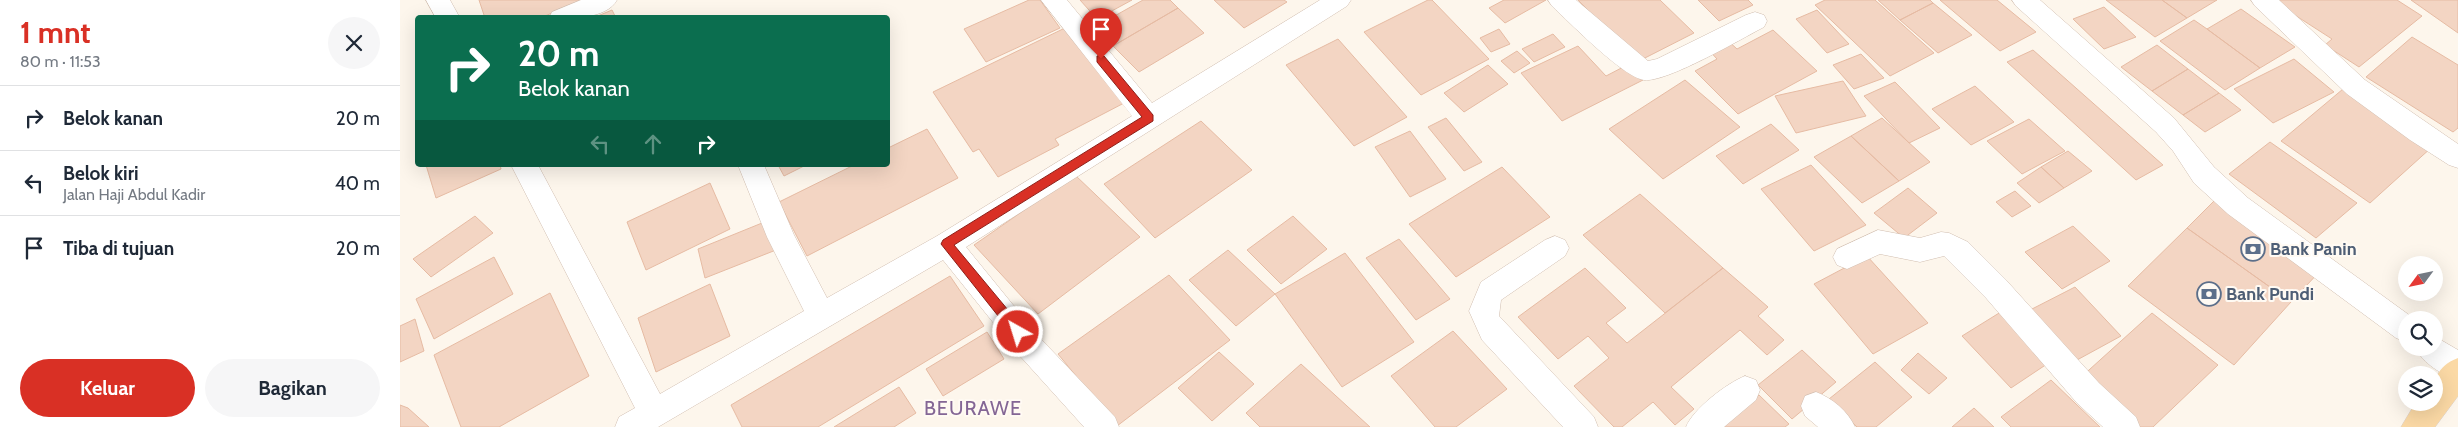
<!DOCTYPE html>
<html lang="id">
<meta charset="utf-8">
<style>
body{margin:0;font-family:Cabin,sans-serif;background:#f6f6f7;color:#1f2937;height:100vh;display:flex;flex-direction:column;font-size:19px;white-space:nowrap}
*{box-sizing:border-box;margin:0}
p{font-size:16px;color:#747a83}
.icon{flex:none;width:28px;height:28px;fill:none;stroke:currentColor;stroke-width:2;stroke-linecap:round;stroke-linejoin:round}
.map{position:relative;flex:1;overflow:hidden}
.panel{display:flex;flex-direction:column;background:#fff;width:400px}
.panel>*{flex:none}
.guide{position:absolute;left:15px;top:15px;width:475px;height:152px;border-radius:5px;box-shadow:0 5px 20px #0002;background:#0b6e4f;color:#fff;overflow:hidden}
.needle{width:32px;rotate:237deg}
.controls{position:absolute;left:1998px;top:256px;display:grid;gap:10px}
.controls a{display:grid;place-items:center;width:45px;height:45px;border-radius:50%;background:#fff;box-shadow:0 5px 20px #0002;font-size:25px}
.pin{position:absolute;display:grid;place-items:center;width:42px;height:42px;color:#fff;margin:-51px -21px;border-radius:50% 50% 50% 0;rotate:-45deg;box-shadow:0 0 5px #0007}
.pin .icon{rotate:45deg}
.me{position:absolute;width:55px;margin:-28px;rotate:321deg;stroke-linejoin:round;filter:drop-shadow(0 0 4px #0008)}
.turn{display:flex;align-items:center;gap:18px;height:105px;padding:0 20px;font-size:22px}
.turn .icon{width:65px;height:65px;stroke-width:2.5}
.turn b{display:block;font-size:35px;line-height:42px}
.lanes{display:flex;align-items:center;height:48px;padding:0 20px;background:#0003;justify-content:center;gap:25px;direction:ltr}
.lanes .off{opacity:.35}
.round{display:grid;place-items:center;flex:none;width:52px;height:52px;border-radius:26px;background:#f6f6f7}
.overview{display:flex;align-items:center;justify-content:space-between;height:85px;padding:0 20px}
h1{font-size:30px;font-weight:800;line-height:38px;color:#d93025}
.action{display:flex;gap:10px;margin-top:auto;padding:10px 20px}
.action a{flex:1;height:58px;border-radius:30px;background:#d93025;color:#fff;font-size:20px;font-weight:800;line-height:58px;text-align:center}
.action a+a{background:#f6f6f7;color:#1f2937}
ul{padding:0;list-style:none}
li{display:flex;align-items:center;gap:15px;height:65px;padding:0 20px;border-top:1px solid #e0e1e3}
li div{flex:1}
li b{display:block;font-size:19px}
li em{font-style:normal}
main{display:flex;flex:1;min-height:0}
.map>svg:first-child{display:block}
.building{fill:#f3d5c3;stroke:#e6bba3}
.lines{fill:none;stroke-linecap:round;stroke-linejoin:round}
.minor-casing{stroke:#d1beb0;stroke-width:1}
.primary-casing{stroke:#dad1cd;stroke-width:1}
.minor{fill:#fff;fill-rule:evenodd}
.primary{fill:#fbd9a5;fill-rule:evenodd}
.route{fill:#d93025;stroke:#8d1f18}
.labels{text-anchor:middle;dominant-baseline:central;stroke-width:4;stroke-linejoin:round;paint-order:stroke}
.service-label{font-size:18px;font-weight:bold;fill:#4e5e75;stroke:#fffaf3;text-anchor:start}
.quarter-label{font-size:20px;letter-spacing:1px;fill:#846695;stroke:#fffaf3}
</style>
<main>
<section class="panel">
<div class="overview"><div><h1>1 mnt</h1><p>80 m · 11:53</p></div><a class="round"><svg class="icon" aria-label="close" viewBox="0 0 24 24"><path d="M6 6l12 12M18 6L6 18"/></svg></a></div>
<ul>
<li><svg class="icon" aria-label="right" viewBox="0 0 24 24"><path d="M7 20v-9h11M14 6l5 5-5 5"/></svg><div><b>Belok kanan</b></div><em>20 m</em></li>
<li><svg class="icon" aria-label="left" viewBox="0 0 24 24"><path d="M17 20v-9H6M10 6l-5 5 5 5"/></svg><div><b>Belok kiri</b><p>Jalan Haji Abdul Kadir</p></div><em>40 m</em></li>
<li><svg class="icon" aria-label="arrive" viewBox="0 0 24 24"><path d="M6 21V4h12l-3 4 3 4H6"/></svg><div><b>Tiba di tujuan</b></div><em>20 m</em></li>
</ul>
<div class="action"><a>Keluar</a><a>Bagikan</a></div>
</section>
<div class="map">
<svg width="2058" height="427" viewBox="0 0 2058 427">
<rect width="100%" height="100%" fill="#fdf6ec"/>
<path class="building" d="M79,0H184L140,18H85Z
M629,0H640L660,28L586,62L564,29Z
M680,0H732L697,19Z
M743,0H770L778,8L713,46L695,27Z
M814,0H884L887,2L844,28Z
M1028,0H1032L1089,59L1021,95L964,32Z
M1104,0H1146L1105,23L1089,8Z
M1178,0H1260L1294,33L1239,61Z
M1298,0H1348L1353,5L1319,21Z
M1425,0H1475L1534,53L1490,76L1415,5Z
M1478,0H1530L1533,3L1500,20Z
M1540,0H1597L1636,32L1600,51Z
M1706,0H1762L1787,18L1755,37Z
M1762,0H1817L1787,18Z
M1874,0H1997L2022,16L1959,67L1925,45L1932,39L1873,1Z
M2011,0H2058V33Z
M1533,3L1572,35L1538,53L1500,20Z
M1704,7L1736,37L1704,49L1673,19Z
M778,8L804,33L739,72L713,46Z
M1841,9L1895,47L1860,68L1807,29Z
M212,10L216,18H193Z
M1417,10L1449,44L1427,53L1396,19Z
M1794,20L1807,29L1860,68L1825,90L1760,41Z
M667,27L726,102L655,139L659,145L598,177L579,149L573,152L533,92Z
M1099,29L1110,44L1091,52L1080,38Z
M1373,30L1417,71L1338,114L1295,71L1317,59L1306,47L1325,38L1337,49Z
M1153,34L1165,47L1134,62L1122,49Z
M2012,37L2058,65V128L2053,132L1966,77Z
M938,39L1007,117L954,146L886,65Z
M1757,45L1788,69L1752,91L1721,67Z
M1178,46L1206,76L1229,64L1243,80L1162,121L1121,73Z
M1633,50L1763,165L1736,180L1607,62Z
M1117,51L1130,63L1114,73L1101,61Z
M1461,54L1484,78L1454,89L1433,65Z
M1894,59L1934,92L1873,123L1834,89Z
M1088,65L1108,84L1064,112L1044,93Z
M1788,69L1819,93L1783,115L1752,91Z
M1285,80L1340,127L1263,179L1209,129Z
M1443,81L1466,116L1396,133L1375,96Z
M1495,82L1540,128L1509,143L1464,96Z
M1575,86L1614,122L1571,145L1532,109Z
M1943,89L2032,147L1970,203L1881,141Z
M1819,93L1841,110L1805,132L1783,115Z
M1046,118L1082,162L1064,171L1028,127Z
M1482,118L1530,162L1499,181L1451,136Z
M1629,119L1665,151L1622,174L1587,141Z
M801,121L852,170L755,238L704,184Z
M1371,124L1399,150L1343,184L1316,156Z
M527,129L558,178L407,256L379,202L454,165H488V148Z
M1010,131L1046,179L1010,197L975,147Z
M1451,136L1499,181L1462,203L1414,157Z
M1870,142L1957,203L1916,238L1829,174Z
M1668,151L1692,171L1664,188L1641,167Z
M26,165H100L101,169L36,198Z
M378,165H406L384,176Z
M1411,165L1466,225L1414,251L1361,189Z
M1102,167L1150,217L1056,277L1009,224Z
M1641,167L1664,188L1639,203L1617,183Z
M675,175L740,237L638,314L574,245Z
M310,183L330,229L246,270L227,222Z
M1508,188L1537,213L1504,238L1474,213Z
M1615,191L1631,206L1612,217L1596,202Z
M1240,194L1323,268L1265,313L1183,235Z
M1817,198L1921,270L1891,302L1787,228Z
M75,216L93,233L31,277L13,259Z
M893,216L927,249L881,284L847,250Z
M367,221L376,250L305,278L298,249Z
M1673,226L1710,261L1662,289L1625,252Z
M1787,228L1891,302L1834,365L1728,286Z
M999,239L1050,299L1016,320L966,258Z
M828,250L875,294L836,326L789,280Z
M945,253L1014,342L942,387L875,294Z
M1467,256L1528,323L1473,354L1414,284Z
M94,257L113,294L34,339L16,299Z
M1185,268L1226,308L1206,323L1227,343L1323,268L1368,307L1358,316L1384,340L1367,355L1340,330L1271,387L1294,409L1275,425L1253,402L1222,427H1214L1174,386L1209,358L1188,336L1158,359L1118,317Z
M769,275L830,340L717,426L658,354Z
M550,276L584,326L418,427H342L331,405Z
M310,284L330,336L256,372L238,318Z
M1675,287L1721,336L1677,360L1632,309Z
M150,293L189,376L99,427H61L34,355Z
M1604,310L1653,360L1611,388L1562,336Z
M1752,313L1818,365L1753,427H1736L1679,379Z
M15,319L24,351L0,362V326Z
M1053,331L1107,389L1056,427H1035L991,376Z
M587,332L604,359L543,396L526,369Z
M1402,350L1436,382L1392,419L1358,385Z
M819,352L854,384L812,421L778,388Z
M1518,353L1547,378L1529,394L1501,370Z
M1475,362L1512,397L1476,427H1457L1429,399Z
M901,364L970,427H860L846,413Z
M1651,380L1700,427H1611L1601,417Z
M499,387L516,413L494,427H434Z
M1359,395L1389,424L1385,427H1321Z
M0,405L8,408L29,427H0Z
M1574,408L1594,427H1552Z"/>
<g class="lines">
<g class="minor-casing">
<path id="minor" d="M26,0H50L60,18H36Z
M181,0H217C206,20 169,18 149,18L152,12Z
M641,0H667L752,103L920,0H951L947,6L566,247L640,338L715,417L719,427H684L620,356L543,260L258,427H215L219,417L235,408L111,165H138L260,394L404,311L367,237L338,165H364L394,235L427,298L537,236L732,116Z
M1148,0H1176L1248,61L1257,59L1346,15L1355,12L1364,15L1367,21L1364,27C1341,39 1266,83 1244,80C1223,77 1170,23 1152,6Z
M1612,0H1640L1774,118L1814,167L1848,198L2016,320H2006V342L1996,338L1828,214L1794,183L1773,151L1756,132L1616,6Z
M1851,0H1879L1965,80L2058,144V168L2049,165L2010,140L1947,94L1855,6Z
M1478,230L1520,238L1541,232L1549,233L1568,242L1606,280L1699,383L1736,417L1740,427H1703L1677,403L1586,298L1544,256L1520,262L1480,254L1447,269L1437,265L1433,257L1437,249Z
M1155,236L1165,240L1169,248L1165,256L1101,300L1099,316L1194,417L1198,427H1163L1082,340L1069,311L1081,282L1145,240Z
M2034,336L2058,350V381C2043,375 2022,363 2016,348H2034Z
M1345,376L1356,380L1360,390L1356,400L1324,427H1286C1293,409 1327,383 1345,376Z
M1416,392C1432,398 1448,411 1455,427H1418L1405,416L1401,406L1405,396Z"/>
</g>
<g class="primary-casing">
<path id="primary" d="M2058,358V396L2035,427H2001L2016,402H2034C2034,381 2035,367 2058,358Z"/>
</g>
<use href="#minor" class="minor"/>
<use href="#primary" class="primary"/>
</g>
<path class="route" d="M701,55L704,56L753,115V121L554,245L623,328L624,332L623,336L618,337L614,336L541,244L543,240L742,117L697,62V56Z"/>
<defs>
<g id="bank-ring" transform="scale(1.25)"><circle r="9.5" fill="#fffaf3" stroke="#5c6f8a" stroke-width="1.5"/><path d="M-6-4H6V4H-6ZM0-2.3a2.3 2.3 0 1 0 0 4.6a2.3 2.3 0 1 0 0-4.6Z" fill="#5c6f8a"/></g>
</defs>
<g fill-rule="evenodd">
<use href="#bank-ring" x="1853" y="249"/>
<use href="#bank-ring" x="1809" y="294"/>
</g>
<g class="labels">
<g class="service-label">
<text x="1870" y="249">Bank Panin</text>
<text x="1826" y="294">Bank Pundi</text>
</g>
<g class="quarter-label">
<text x="573" y="408">BEURAWE</text>
</g>
</g>
</svg>
<div class="controls">
<a><svg class="needle" viewBox="-14 -14 28 28"><path d="M0-13l5 13h-10z" fill="#e53935"/><path d="M0 13l5-13h-10z" fill="#747a83"/></svg></a>
<a><svg class="icon" aria-label="search" viewBox="0 0 24 24"><circle cx="10" cy="10" r="6"/><path d="M15 15l6 6"/></svg></a>
<a><svg class="icon" aria-label="layers" viewBox="0 0 24 24"><path d="M12 4l9 5-9 5-9-5zM3 14l9 5 9-5"/></svg></a>
</div>
<div class="pin" style="left:701px;top:59px;background:#d93025"><svg class="icon" aria-label="arrive" viewBox="0 0 24 24"><path d="M6 21V4h12l-3 4 3 4H6"/></svg></div>
<svg class="me" style="left:618px;top:332px" viewBox="-20 -20 40 40"><circle r="17" fill="#d93025" stroke="#fff" stroke-width="3"/><path d="M0-11L8 9 0 5-8 9z" fill="#fff"/></svg>
<div class="guide">
<div class="turn"><svg class="icon" aria-label="right" viewBox="0 0 24 24"><path d="M7 20v-9h11M14 6l5 5-5 5"/></svg><div><b>20 m</b>Belok kanan</div></div>
<div class="lanes"><svg class="icon off" aria-label="left" viewBox="0 0 24 24"><path d="M17 20v-9H6M10 6l-5 5 5 5"/></svg><svg class="icon off" aria-label="ahead" viewBox="0 0 24 24"><path d="M12 20V5M6 11l6-6 6 6"/></svg><svg class="icon" aria-label="right" viewBox="0 0 24 24"><path d="M7 20v-9h11M14 6l5 5-5 5"/></svg></div>
</div>
</div>
</main>
